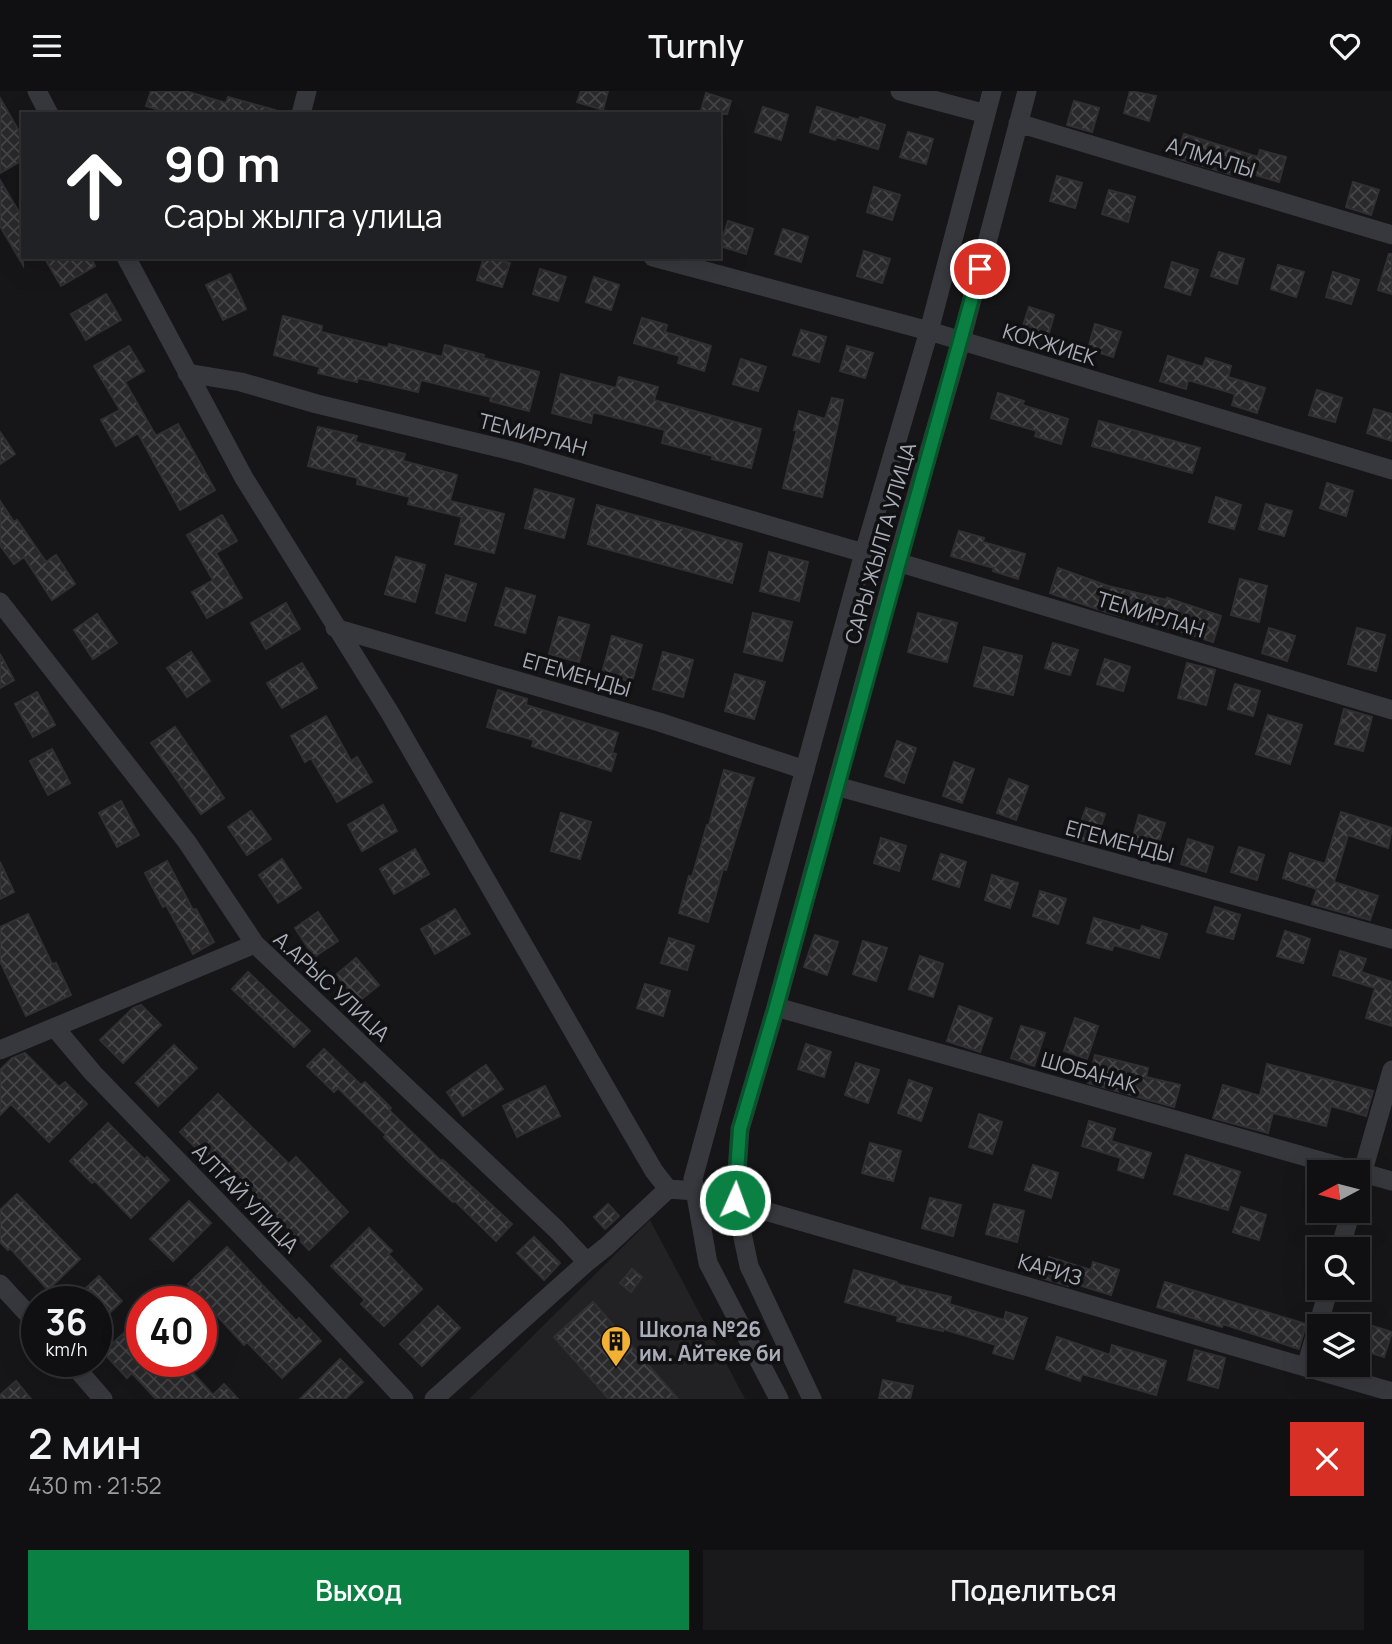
<!DOCTYPE html>
<html lang="ru">
<meta charset="utf-8">
<style>
body{margin:0;font-family:Manrope,sans-serif;background:#19191b;color:#f1f3f6;height:100vh;display:flex;flex-direction:column;font-size:26px;white-space:nowrap}
*{box-sizing:border-box;margin:0}
p{font-size:23px;color:#9c9d9f}
.icon{flex:none;width:38px;height:38px;fill:none;stroke:currentColor;stroke-width:2;stroke-linecap:round;stroke-linejoin:round}
.map{position:relative;height:1308px;overflow:hidden}
.panel{display:flex;flex-direction:column;background:#101012;flex:1}
.panel>*{flex:none}
.top-card{position:absolute;left:21px;top:21px;width:700px;height:147px;border-radius:0px;box-shadow:0 7px 28px #0002,0 0 0 2px #303032;background:#202124;color:#fff;overflow:hidden}
.needle{width:46px;rotate:263deg}
.controls{position:absolute;left:1307px;top:1069px;display:grid;gap:14px}
.controls a{display:grid;place-items:center;width:63px;height:63px;border-radius:0px;background:#101012;box-shadow:0 7px 28px #0002,0 0 0 2px #303032;font-size:35px}
.speed{position:absolute;left:21px;top:1195px;display:flex;gap:14px;font-size:35px;font-weight:700;text-align:center}
.speed>*{display:grid;place-content:center;width:91px;height:91px;border-radius:50%;background:#101012;box-shadow:0 7px 28px #0002,0 0 0 2px #303032;line-height:1}
.speed small{font-size:18px;font-weight:400}
.speed .limit{border:10px solid #d22;background:#fff;color:#111}
.pin{position:absolute;display:grid;place-items:center;width:60px;height:60px;color:#fff;margin:-30px;border:4px solid #fff;border-radius:50%;box-shadow:0 2px 7px #0007}
.me{position:absolute;width:77px;margin:-38px;rotate:2deg;stroke-linejoin:round;filter:drop-shadow(0 0 5px #0008)}
.turn{display:flex;align-items:center;gap:24px;height:147px;padding:0 28px;font-size:32px}
.turn .icon{width:91px;height:91px;stroke-width:2.5}
.turn b{display:block;font-size:49px;line-height:60px}
.round{display:grid;place-items:center;flex:none;width:74px;height:74px;border-radius:0px;background:#19191b}
.overview{display:flex;align-items:center;justify-content:space-between;height:119px;padding:0 28px}
h1{font-size:42px;font-weight:600;line-height:52px}
.primary-button{display:flex;gap:14px;margin-top:auto;padding:14px 28px}
.primary-button a{flex:1;height:80px;border-radius:0px;background:#0b8043;color:#fff;font-size:28px;font-weight:600;line-height:80px;text-align:center}
.primary-button a+a{background:#19191b;color:#f1f3f6}
header{display:flex;justify-content:space-between;align-items:center;height:91px;padding:0 28px;background:#101012;font-size:32px;font-weight:600}
.map>svg:first-child{display:block}
.built{fill:#222225}
.building{fill:url(#building-cross-hatch);stroke:#303034;stroke-width:2}
.lines{fill:none;stroke-linecap:round;stroke-linejoin:round}
.minor{stroke:#37383d;stroke-width:19}
.route-casing{stroke:#07532c;stroke-width:18}
.route{stroke:#0b8043;stroke-width:12}
.labels{text-anchor:middle;dominant-baseline:central;stroke-width:7;stroke-linejoin:round;paint-order:stroke}
.street-label{font-size:21px;fill:#a8adb8;stroke:#111113}
.poi-label{font-size:21px;font-weight:bold;fill:#a8adb8;stroke:#111113;text-anchor:start}
</style>
<header><svg class="icon" aria-label="menu" viewBox="0 0 24 24"><path d="M4 6h16M4 12h16M4 18h16"/></svg>Turnly<svg class="icon" aria-label="heart" viewBox="0 0 24 24"><path d="M12 20l-8-8c-3-5 5-10 8-4 3-6 11-1 8 4z"/></svg></header>
<div class="map">
<svg width="1392" height="1308" viewBox="0 0 1392 1308">
<defs>
<pattern id="building-cross-hatch" width="8" height="8" patternUnits="userSpaceOnUse" patternTransform="scale(1.75)"><rect width="8" height="8" fill="#29292c"/><path d="M0 0l8 8M0 8l8-8" fill="none" stroke="#454548"/></pattern>
</defs>
<rect width="100%" height="100%" fill="#161618"/>
<path class="built" d="M650,1129L745,1308H469Z"/>
<path class="building" d="M151,0H185L226,12L228,6L275,19L274,23H173L146,15Z
M581,0H608L603,19L577,11Z
M1130,0L1156,5L1149,30L1124,22Z
M706,2L731,10L727,23H700Z
M0,7L23,47V69L0,82Z
M1074,10L1099,17L1092,41L1067,34Z
M763,16L788,24L781,49L755,41Z
M817,16L859,29L860,26L885,34L878,58L836,46L835,49L810,41Z
M908,41L933,48L926,73L900,66Z
M1184,43L1258,66L1260,59L1286,66L1279,91L1242,80L1240,86L1176,67Z
M1057,85L1082,92L1075,117L1050,110Z
M0,89L23,128V174L0,135Z
M1353,91L1379,99L1371,124L1346,116Z
M874,96L900,104L892,129L867,121Z
M1109,99L1135,106L1128,131L1102,123Z
M728,130L753,138L746,163L720,155Z
M783,138L808,146L801,171L775,163Z
M864,160L890,168L882,192L857,185Z
M1219,161L1244,168L1237,193L1211,185Z
M1389,163H1392V203L1378,199Z
M44,166H91L95,175L61,195Z
M484,166L510,172L502,196L477,189Z
M1172,171L1198,179L1190,204L1165,196Z
M1278,174L1304,181L1296,206L1271,198Z
M540,178L566,186L558,210L533,203Z
M1333,181L1359,189L1351,213L1326,206Z
M230,183L246,218L223,229L206,194Z
M594,186L619,194L611,219L586,211Z
M106,203L121,229L86,249L71,223Z
M1029,216L1054,224L1047,249L1021,241Z
M283,225L322,235L321,241L388,257L389,253L442,266L445,254L484,264L483,267L539,281L529,320L490,310L491,306L421,289L418,301L358,287L357,291L318,282L320,276L274,264Z
M642,227L667,234L665,241L711,255L704,280L678,272L680,265L634,252Z
M1095,233L1121,241L1113,266L1088,258Z
M801,239L826,246L819,271L793,264Z
M129,255L144,280L125,291L156,345L178,333L215,399L180,419L138,342L116,355L101,329L120,319L94,275Z
M847,255L873,262L865,287L840,280Z
M1168,265L1203,276L1206,267L1231,275L1228,286L1265,297L1257,322L1232,314L1235,303L1188,289L1186,298L1160,290Z
M741,268L766,276L758,300L733,293Z
M561,283L616,297L619,286L658,296L654,309L761,338L751,377L712,368L713,365L662,352L665,339L593,321L591,332L552,322Z
M1317,299L1342,307L1335,331L1309,324Z
M998,302L1024,310L1022,314L1068,328L1061,353L1035,345L1037,340L991,327Z
M832,307L843,309L822,406L783,397L797,339H794L799,320L825,328Z
M1374,318L1392,323V350L1367,342Z
M1099,330L1200,357L1192,382L1092,355Z
M318,336L357,345L355,351L405,363L403,370L457,384L450,410L504,423L494,462L455,453L462,426L408,413L410,406L357,393L358,387L308,375Z
M0,341L15,363L0,373Z
M1327,392L1353,400L1346,425L1320,417Z
M535,398L574,408L564,447L525,437Z
M1216,406L1241,414L1234,438L1209,431Z
M0,410L14,431L17,429L46,471L56,464L75,493L52,509L24,466L14,473L0,454Z
M1266,413L1292,420L1284,445L1259,438Z
M597,414L742,453L732,492L588,453Z
M222,424L237,450L216,462L242,507L207,527L192,501L213,489L187,444Z
M959,440L984,447L983,451L1025,463L1018,488L993,480L994,477L951,465Z
M769,461L808,471L799,510L760,500Z
M396,466L425,474L415,511L385,503Z
M1058,477L1108,495L1167,509V507L1221,525L1213,551L1160,534L1109,522L1050,502Z
M446,484L476,493L465,530L436,522Z
M1240,488L1267,495L1259,531L1231,524Z
M506,497L535,505L525,542L495,534Z
M286,512L300,538L266,558L251,532Z
M753,522L792,531L782,570L744,561Z
M918,522L957,532L947,571L908,561Z
M97,523L117,552L93,568L74,539Z
M559,526L589,534L579,571L549,563Z
M1269,537L1295,545L1287,570L1262,562Z
M1357,537L1385,544L1376,580L1348,573Z
M612,545L642,554L632,591L602,582Z
M1053,552L1078,559L1070,584L1045,577Z
M984,556L1022,565L1013,604L974,595Z
M191,561L210,590L187,606L167,577Z
M663,561L693,569L683,606L653,598Z
M0,563L14,589L0,597Z
M1105,568L1130,576L1123,600L1097,593Z
M302,572L317,597L282,617L267,592Z
M1187,572L1215,579L1206,614L1178,607Z
M735,583L765,591L754,628L725,620Z
M1235,593L1260,600L1253,625L1228,618Z
M498,599L527,608L526,614L618,642L612,662L616,663L611,680L532,655L534,649L487,636Z
M37,601L55,634L33,646L15,613Z
M1344,618L1372,626L1363,660L1335,653Z
M1268,624L1302,634L1290,673L1256,663Z
M326,625L351,670L357,666L372,691L337,711L311,667L305,671L291,645Z
M175,636L224,707L201,723L151,652Z
M897,650L916,657L904,692L885,685Z
M52,658L70,692L48,704L30,670Z
M954,671L974,678L962,712L943,705Z
M724,679L754,687L726,779L723,778L708,831L679,822L689,785L692,786L707,734H709Z
M1009,688L1028,695L1016,729L997,722Z
M121,710L139,744L117,756L99,722Z
M383,714L397,740L362,760L348,734Z
M1086,717L1105,723L1095,753L1075,748Z
M251,720L271,748L247,764L228,736Z
M1341,721L1392,737L1388,757L1348,744L1334,791L1378,805L1370,829L1312,813L1317,798L1283,787L1290,762L1325,773Z
M561,722L591,731L580,768L551,760Z
M1139,724L1165,732L1157,757L1132,749Z
M881,747L906,755L899,780L874,772Z
M1188,748L1213,756L1206,781L1181,773Z
M1239,756L1264,764L1257,789L1231,781Z
M415,758L429,783L394,803L380,778Z
M941,763L966,771L959,796L933,788Z
M282,768L301,797L278,812L259,784Z
M167,770L193,819L196,818L214,851L193,863L166,814L163,816L145,782Z
M0,771L14,801L0,808Z
M992,784L1018,792L1010,817L985,809Z
M1040,800L1066,808L1058,833L1033,825Z
M1215,816L1240,824L1233,848L1207,841Z
M455,818L470,843L435,863L421,838Z
M318,821L338,850L314,866L295,837Z
M28,823L52,873L56,872L71,904L26,925L0,870V836Z
M1094,827L1140,840L1142,835L1167,843L1159,867L1114,854L1112,859L1087,852Z
M1285,840L1310,848L1303,872L1277,865Z
M815,844L838,851L827,884L804,876Z
M669,847L694,855L687,879L661,872Z
M863,850L887,857L876,890L853,883Z
M1340,860L1366,868L1361,881L1392,891V935L1366,927L1375,897L1333,884Z
M920,865L943,873L933,906L909,898Z
M356,867L379,894L359,910L336,884Z
M248,881L310,940L294,956L232,898Z
M645,893L670,900L663,925L637,917Z
M141,914L161,934L123,972L100,949L133,917Z
M959,915L992,927L980,961L947,950Z
M1075,927L1098,935L1087,968L1064,960Z
M1021,935L1045,942L1034,975L1011,967Z
M806,953L831,961L824,986L798,978Z
M174,954L197,977L158,1015L136,992Z
M324,958L361,994L365,991L391,1017L389,1019L441,1070L443,1069L512,1133L496,1150L455,1110L453,1111L410,1072L384,1046L386,1044L338,997L334,1001L307,975Z
M25,962L59,996L65,991L87,1013L49,1051L11,1013L0,1024V979L12,967Z
M1095,964L1148,977L1146,986L1180,994L1174,1016L1088,992Z
M856,972L879,979L868,1012L845,1004Z
M1267,973L1373,1000L1366,1025L1331,1015L1326,1035L1273,1022L1268,1042L1213,1027L1223,994L1260,1005Z
M486,974L503,998L463,1025L447,1001Z
M909,989L932,997L921,1030L898,1022Z
M545,995L560,1025L517,1046L503,1015Z
M218,1003L289,1073L296,1066L348,1121L309,1159L242,1089L235,1096L180,1041Z
M979,1023L1002,1031L992,1063L969,1056Z
M1089,1030L1115,1038L1111,1050L1151,1062L1143,1087L1118,1079L1121,1067L1082,1055Z
M108,1032L145,1069L147,1066L169,1089L131,1127L95,1090L92,1092L70,1070Z
M870,1052L901,1060L893,1090L862,1082Z
M1186,1064L1240,1081L1228,1119L1174,1103Z
M1033,1074L1058,1082L1051,1107L1025,1099Z
M17,1103L80,1168L48,1199L10,1157L8,1159L0,1151V1119Z
M930,1107L961,1114L953,1145L922,1137Z
M189,1110L211,1132L173,1170L150,1148Z
M608,1113L619,1125L605,1138L594,1126Z
M994,1113L1024,1120L1017,1151L986,1143Z
M1241,1116L1266,1124L1259,1149L1233,1141Z
M369,1137L392,1160L388,1163L422,1198L384,1235L361,1213L365,1209L331,1175Z
M534,1146L560,1172L544,1189L517,1162Z
M227,1156L296,1230L299,1227L321,1250L282,1287L247,1251L244,1254L188,1193Z
M1049,1166L1091,1179L1093,1171L1119,1179L1111,1204L1069,1191L1068,1195L1042,1187Z
M632,1178L642,1186L631,1201L620,1192Z
M854,1179L897,1191V1193L951,1206L949,1213L1004,1229L1006,1221L1027,1227L1013,1268L993,1262L996,1254L943,1238V1240L897,1230L898,1225L845,1211Z
M99,1185L122,1210L96,1235V1211H71Z
M1165,1191L1306,1233L1299,1258L1223,1233L1222,1236L1157,1216Z
M593,1211L678,1308H609L554,1246Z
M438,1215L460,1237L422,1275L400,1253Z
M136,1231L142,1237V1270H182L213,1304L224,1293L238,1308H156L132,1282L127,1287L103,1261Z
M1366,1233L1392,1241L1384,1266L1359,1258Z
M1057,1246L1110,1264L1112,1254L1166,1270L1156,1304L1082,1283L1080,1290L1046,1278Z
M1195,1259L1225,1267L1218,1297L1188,1289Z
M340,1268L363,1291L345,1308H300Z
M883,1289L913,1295L910,1308H879Z
M16,1290L31,1308H0V1304Z"/>
<g class="lines">
<path class="minor" d="M37,0L49,23
M900,0L986,23
M301,23L307,0
M1018,32L1392,144
M126,166L244,387L390,622L626,1032L654,1080L668,1098
M653,166L929,240L1392,379
M187,282L241,291L317,313L520,362L864,462
M897,471L1392,619
M0,511L187,751L255,853L556,1138L587,1171L607,1155L668,1098L696,1100L1392,1301
M335,537L659,631L805,679
M836,695L1392,848
M776,916L1392,1090
M55,937L93,982L299,1195L404,1308
M0,959L255,853
M1358,1097L1392,979
M1340,1158L1351,1120
M0,1193L37,1233
M70,1270L103,1308
M1306,1276L1329,1197
M434,1308L587,1171
M779,1308L708,1172L693,1088L864,462L929,240L992,0
M812,1308L749,1175L735,1109L740,1038L776,916L897,471L961,250L1027,0"/>
</g>
<g class="lines">
<g class="route-casing">
<path id="route" d="M735,1109L740,1038L776,916L980,178"/>
</g>
<use href="#route" class="route"/>
</g>
<defs>
<g id="building-pin" transform="scale(1.575)"><path d="M0 17L-7.5 6A9.5 9.5 0 1 1 7.5 6Z" fill="#f2b134" stroke="#111113"/><path d="M-4-6H4V6H1V3H-1V6H-4ZM-2.5-4.3h1.7v1.8h-1.7ZM.8-4.3h1.7v1.8H.8ZM-2.5-1h1.7V.8h-1.7ZM.8-1h1.7V.8H.8Z" fill="#111"/></g>
</defs>
<g fill-rule="evenodd">
<use href="#building-pin" x="616" y="1250"/>
</g>
<g class="labels">
<g class="street-label">
<text transform="translate(1211 66) rotate(17)">АЛМАЛЫ</text>
<text transform="translate(1050 253) rotate(17)">КОКЖИЕК</text>
<text transform="translate(533 343) rotate(15)">ТЕМИРЛАН</text>
<text transform="translate(880 452) rotate(-74)">САРЫ ЖЫЛГА УЛИЦА</text>
<text transform="translate(1151 523) rotate(17)">ТЕМИРЛАН</text>
<text transform="translate(577 583) rotate(16)">ЕГЕМЕНДЫ</text>
<text transform="translate(1120 750) rotate(15)">ЕГЕМЕНДЫ</text>
<text transform="translate(332 895) rotate(43)">А.АРЫС УЛИЦА</text>
<text transform="translate(1090 981) rotate(16)">ШОБАНАК</text>
<text transform="translate(246 1107) rotate(46)">АЛТАЙ УЛИЦА</text>
<text transform="translate(1050 1178) rotate(16)">КАРИЗ</text>
</g>
<g class="poi-label">
<text x="639" y="1238">Школа №26<tspan x="639" dy="24">им. Айтеке би</tspan></text>
</g>
</g>
</svg>
<div class="controls">
<a><svg class="needle" viewBox="-14 -14 28 28"><path d="M0-13l5 13h-10z" fill="#e53935"/><path d="M0 13l5-13h-10z" fill="#9c9d9f"/></svg></a>
<a><svg class="icon" aria-label="search" viewBox="0 0 24 24"><circle cx="10" cy="10" r="6"/><path d="M15 15l6 6"/></svg></a>
<a><svg class="icon" aria-label="layers" viewBox="0 0 24 24"><path d="M12 4l9 5-9 5-9-5zM3 14l9 5 9-5"/></svg></a>
</div>
<div class="speed"><div>36<small>km/h</small></div><div class="limit">40</div></div>
<div class="pin" style="left:980px;top:178px;background:#d93025"><svg class="icon" aria-label="arrive" viewBox="0 0 24 24"><path d="M6 21V4h12l-3 4 3 4H6"/></svg></div>
<svg class="me" style="left:735px;top:1109px" viewBox="-20 -20 40 40"><circle r="17" fill="#0b8043" stroke="#fff" stroke-width="3"/><path d="M0-11L8 9 0 5-8 9z" fill="#fff"/></svg>
<div class="top-card">
<div class="turn"><svg class="icon" aria-label="ahead" viewBox="0 0 24 24"><path d="M12 20V5M6 11l6-6 6 6"/></svg><div><b>90 m</b>Сары жылга улица</div></div>
</div>
</div>
<section class="panel">
<div class="overview"><div><h1>2 мин</h1><p>430 m · 21:52</p></div><a class="round" style="background:#d93025;color:#fff"><svg class="icon" aria-label="close" viewBox="0 0 24 24"><path d="M6 6l12 12M18 6L6 18"/></svg></a></div>
<div class="primary-button"><a>Выход</a><a>Поделиться</a></div>
</section>
